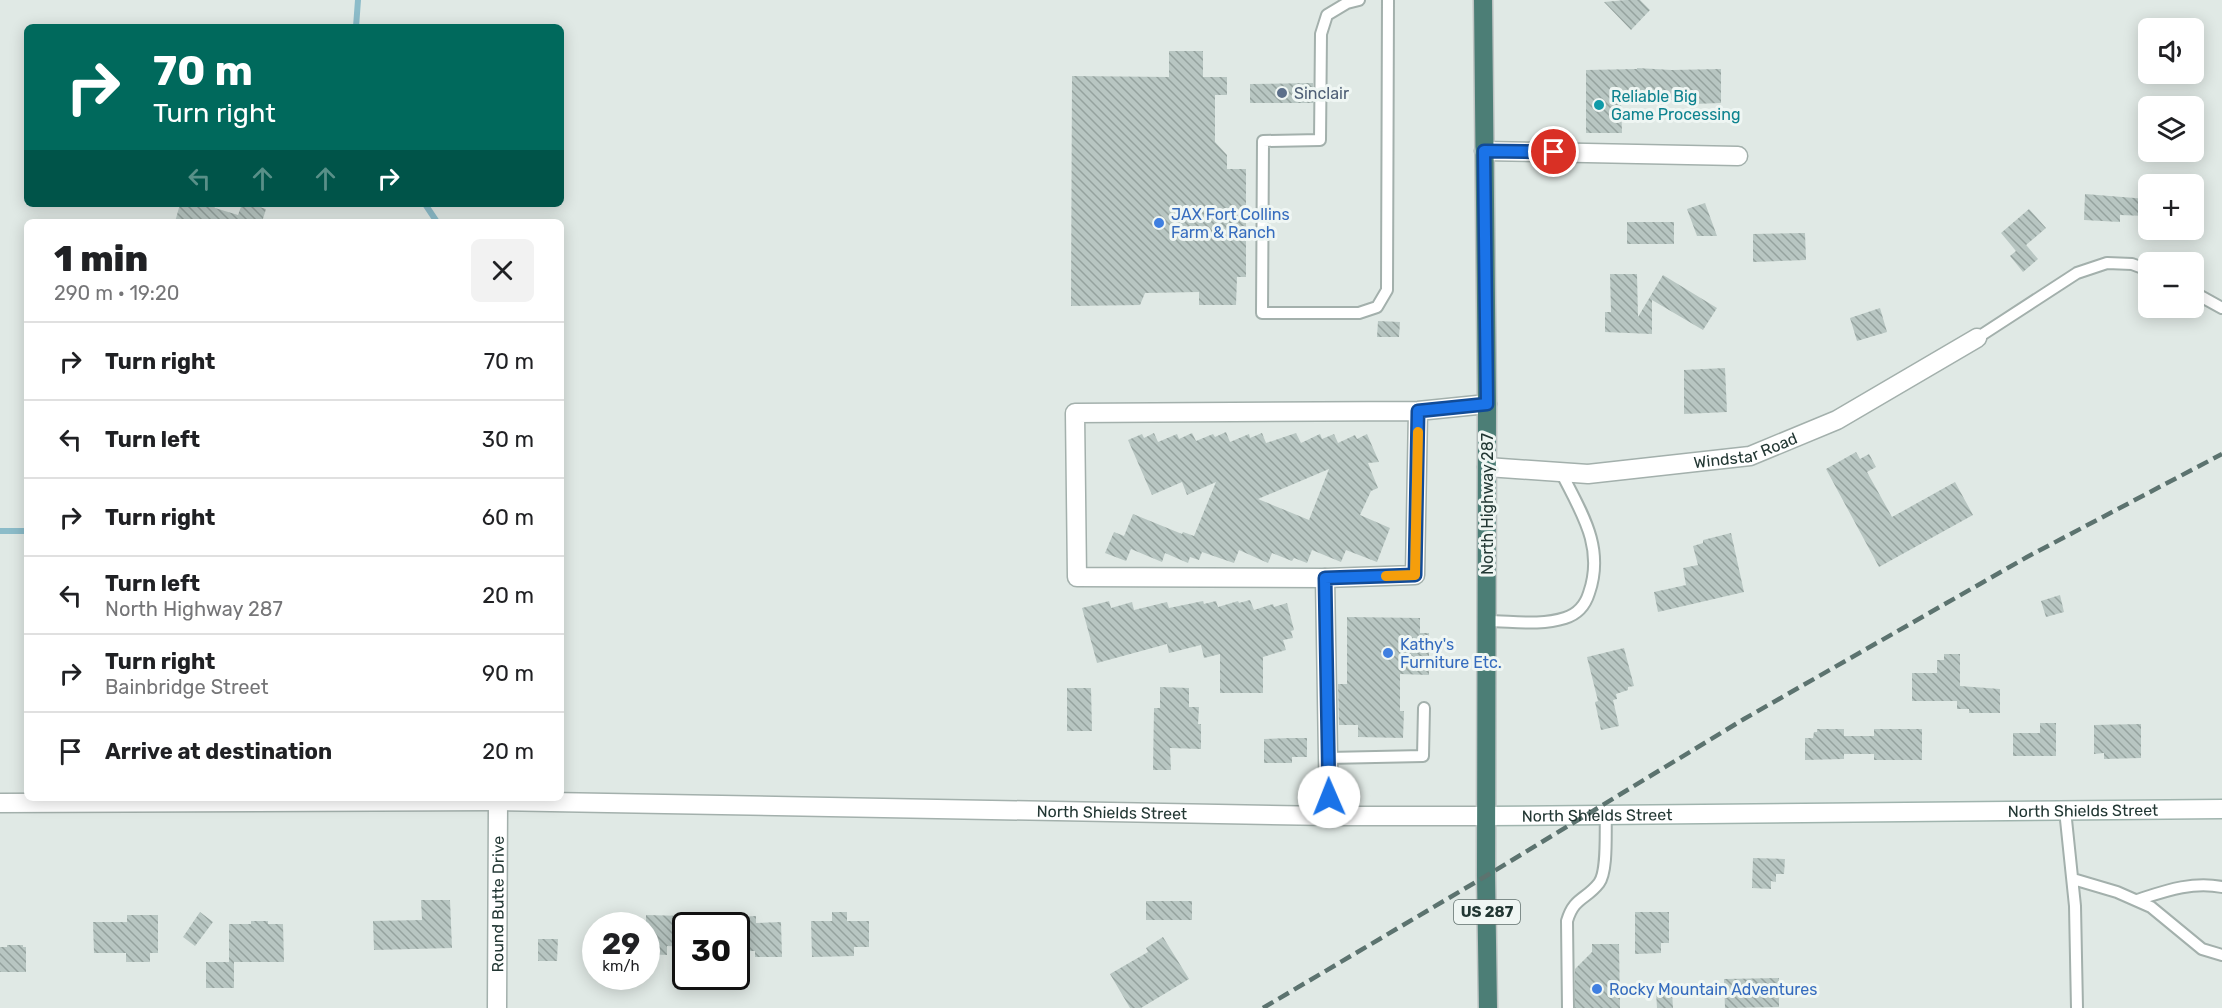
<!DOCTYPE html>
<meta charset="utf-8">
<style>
body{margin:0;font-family:Rubik,sans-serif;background:#f2f2f2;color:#202124;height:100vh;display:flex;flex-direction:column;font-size:22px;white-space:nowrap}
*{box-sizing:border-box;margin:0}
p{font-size:20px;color:#757577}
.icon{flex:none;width:33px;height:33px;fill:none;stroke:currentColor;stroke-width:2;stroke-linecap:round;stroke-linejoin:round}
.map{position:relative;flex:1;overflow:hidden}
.drawer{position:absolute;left:24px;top:219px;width:540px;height:582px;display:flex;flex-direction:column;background:#fff;border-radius:9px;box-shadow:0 3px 15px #0003}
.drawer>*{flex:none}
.hud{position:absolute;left:24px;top:24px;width:540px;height:183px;border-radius:9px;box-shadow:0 3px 15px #0003;background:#00695c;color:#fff;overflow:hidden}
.fabs{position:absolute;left:2138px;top:18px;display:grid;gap:12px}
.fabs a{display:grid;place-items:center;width:66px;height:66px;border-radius:9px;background:#fff;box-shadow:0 3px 15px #0003;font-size:30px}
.speed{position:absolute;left:582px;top:912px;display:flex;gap:12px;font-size:30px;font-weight:700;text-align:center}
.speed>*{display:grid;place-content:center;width:78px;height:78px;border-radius:50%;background:#fff;box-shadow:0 3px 15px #0003;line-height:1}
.speed small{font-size:15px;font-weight:400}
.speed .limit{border:3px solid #111;border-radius:9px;background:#fff;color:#111}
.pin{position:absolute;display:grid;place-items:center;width:51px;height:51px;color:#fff;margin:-26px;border:3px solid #fff;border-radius:50%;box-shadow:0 2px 6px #0007}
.me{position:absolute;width:66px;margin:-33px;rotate:359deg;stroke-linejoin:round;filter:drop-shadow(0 0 4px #0008)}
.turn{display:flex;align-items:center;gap:21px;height:126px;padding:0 30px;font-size:27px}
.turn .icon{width:78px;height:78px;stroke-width:2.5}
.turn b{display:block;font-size:42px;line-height:51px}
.lanes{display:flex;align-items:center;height:57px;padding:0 30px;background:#0003;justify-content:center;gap:30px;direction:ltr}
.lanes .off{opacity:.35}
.round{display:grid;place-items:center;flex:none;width:63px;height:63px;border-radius:9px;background:#f2f2f2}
.head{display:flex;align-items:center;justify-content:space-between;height:102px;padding:0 30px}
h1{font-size:36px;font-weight:800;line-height:45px}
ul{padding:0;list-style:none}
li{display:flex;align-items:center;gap:18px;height:78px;padding:0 30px;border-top:2px solid #e0e0e0}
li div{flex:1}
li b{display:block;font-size:22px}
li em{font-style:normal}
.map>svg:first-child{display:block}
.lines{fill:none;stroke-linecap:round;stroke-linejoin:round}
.stream{stroke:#8cbcc9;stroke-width:6}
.building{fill:url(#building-back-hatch);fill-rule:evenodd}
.service-casing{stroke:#a3b0ac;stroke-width:14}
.minor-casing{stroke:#a3b0ac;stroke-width:21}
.tertiary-casing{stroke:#a3b0ac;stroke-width:21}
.secondary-casing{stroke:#a0b4ae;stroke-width:21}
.trunk-casing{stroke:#bdc3c2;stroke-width:21}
.service{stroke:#fff;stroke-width:10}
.minor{stroke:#fff;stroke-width:18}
.tertiary{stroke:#fff;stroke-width:18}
.secondary{stroke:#fff;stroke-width:18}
.trunk{stroke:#4c7e76;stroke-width:18}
.rail{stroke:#5c736f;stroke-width:4.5;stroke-dasharray:12 6;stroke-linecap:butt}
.route-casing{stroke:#114b97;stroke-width:15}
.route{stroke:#1a73e8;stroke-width:10}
.slow{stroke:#f59e0b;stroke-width:10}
.service-dot{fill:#5c6f8a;stroke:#eff6f3;stroke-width:2}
.culture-dot{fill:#0f9aa8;stroke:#eff6f3;stroke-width:2}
.shop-dot{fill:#3f7fe0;stroke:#eff6f3;stroke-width:2}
.labels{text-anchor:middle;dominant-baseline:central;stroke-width:6;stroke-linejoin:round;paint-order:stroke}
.shield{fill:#eff6f3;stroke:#60706d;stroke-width:1.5}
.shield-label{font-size:15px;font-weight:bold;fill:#223733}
.service-label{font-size:16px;fill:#4e5e75;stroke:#eff6f3;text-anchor:start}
.culture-label{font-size:16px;fill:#0d838f;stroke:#eff6f3;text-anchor:start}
.shop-label{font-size:16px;fill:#366cbe;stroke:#eff6f3;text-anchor:start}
.street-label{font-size:16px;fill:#223733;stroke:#eff6f3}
</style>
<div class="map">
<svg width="2222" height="1008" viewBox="0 0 2222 1008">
<defs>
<pattern id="building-back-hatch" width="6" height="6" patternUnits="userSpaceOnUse" patternTransform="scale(1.5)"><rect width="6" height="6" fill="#b8c6c2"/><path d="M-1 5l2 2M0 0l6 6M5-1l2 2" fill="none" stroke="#95a29e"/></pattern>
</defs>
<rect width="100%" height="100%" fill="#e0e9e5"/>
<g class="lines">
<path class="stream" d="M356,27L358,0
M425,204L437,222
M0,531H27"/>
</g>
<path class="building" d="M1626,0H1640L1650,10L1631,30L1604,2Z
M1169,51H1203V77H1227V95H1215V142L1227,155V169H1246V277H1237L1236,305H1199V292L1145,293L1140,305L1071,306L1072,76L1169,77Z
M1637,68L1672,70L1721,69V103L1693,104V100H1621L1622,133H1586V70L1637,69Z
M1313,83V103H1250V84Z
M2085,194L2147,199L2146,216L2120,215V222L2084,220Z
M1705,203L1717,236H1697L1687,209Z
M180,204H213L215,208L238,215L242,204H250L266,209L262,222H175Z
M2029,209L2046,228L2026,245L2038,259L2023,272L2010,256L2016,251L2001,233Z
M1627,222H1674V244H1627Z
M1805,233L1806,260L1753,262V234Z
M1610,274H1637L1638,317L1663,275L1717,308L1703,330L1652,300V334L1605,332V312H1611Z
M1880,308L1887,332L1857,341L1850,318Z
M1378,321L1400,322L1399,337H1377Z
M1725,368L1727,412L1684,414V370Z
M1226,432L1230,442L1249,434L1250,438L1262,433L1266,443L1296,433L1301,443L1320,434L1322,439L1334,434L1338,443L1355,435L1357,439L1367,434L1379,462L1368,463L1378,488L1371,491L1360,515L1390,528L1377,562L1346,550L1341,562L1312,550L1307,563L1294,558L1292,561L1272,553L1268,563L1239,550L1234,563L1202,552L1199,560L1190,557L1188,563L1165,553L1162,562L1131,549L1126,561L1105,553L1114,532L1124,536L1133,514L1182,534L1183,532L1194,536L1216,482L1187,495L1182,482L1152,495L1128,440L1142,434L1144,438L1154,433L1158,442L1177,434L1179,439L1192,433L1196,441L1213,434L1215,437ZM1329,469L1309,520L1258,499Z
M1856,452L1860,459L1869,454L1876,467L1867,472L1892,517L1955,482L1973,515L1879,567L1826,469Z
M1731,533L1744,592L1658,612L1654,592L1686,585L1683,568L1698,565L1693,546L1703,543V540Z
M2060,595L2064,612L2046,617L2041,601Z
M1250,600L1254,610L1273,604L1274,607L1287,603L1294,630L1291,631L1293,638L1283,640L1286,650L1263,657V693H1220V654L1204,658L1201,645L1169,653L1167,644L1097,663L1082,608L1109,601L1111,608L1132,602L1134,610L1167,602L1169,608L1203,601L1204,604L1216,601L1218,607L1238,601L1239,603Z
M1347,617L1420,618V633H1429V675L1400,674V711H1404L1403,738L1358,737V725H1339L1338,684H1347Z
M1624,648L1634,686L1628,687V690L1616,694L1617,699L1613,700L1619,726L1601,730L1595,702L1598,701L1587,657Z
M1944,654H1960V686L2000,689V713H1969V709H1957V701H1912V673H1937V660H1944Z
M1160,687L1189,688V707H1199L1198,724H1201V749L1170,748L1171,770H1153L1154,708H1160Z
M1067,688H1091L1092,731H1067Z
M2040,723H2056V756H2013V733H2040Z
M2141,724V758L2104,759V753L2094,754V725Z
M1817,729H1844V736H1874V729H1922V760H1874V754H1844V759L1805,760V738H1813L1814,732H1817Z
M1290,738H1307V757H1292V763H1264V739Z
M1753,858L1785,859L1784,874H1776V882L1771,881V889L1752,888Z
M421,900H450L452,948L374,950L373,921L422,920Z
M1146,901H1192V920H1146Z
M200,912L213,922L195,946L183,937Z
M832,912H847V921H869V947H854V956L812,957L811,921H832Z
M1635,912H1669V943H1661V953L1635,954Z
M127,915H158V953H150V962H126V953H94L93,922H127Z
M646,915L686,916V947L667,946V955L646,954Z
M756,916V923L781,922L782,957H755V951H743V948H736V917Z
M251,921H268V924H283L284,962H234V988H206V962H229V924H251Z
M1163,937L1189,979L1141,1008H1130L1110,974L1148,952L1146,948Z
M538,939H558L557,961H538Z
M1592,944H1619L1620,1008H1575V969L1592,952Z
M7,945H23V947H26V972H0V947H7Z
M1779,978V1007L1725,1008L1724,979Z
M1656,992H1672L1673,1008H1657Z"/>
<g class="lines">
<g class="service-casing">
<path id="service" d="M1359,0L1347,3L1327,15L1321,34L1320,140L1263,141L1262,313H1359L1377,307L1387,290L1388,0
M2193,292L2222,308
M1977,338L2077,273L2107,263L2132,264L2148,270
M1487,621C1512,621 1540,626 1565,618C1578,614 1585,606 1589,593C1605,547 1581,512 1561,472
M1328,758L1423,756L1424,708
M2065,810L2075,906L2077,1008
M2073,879L2117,892L2151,907L2202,949L2222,955
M2137,900C2165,891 2192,881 2222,887
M1568,1008L1567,921C1574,897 1586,900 1599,883C1608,871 1605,831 1606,814"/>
</g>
<g class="minor-casing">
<g id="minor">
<path d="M1484,151L1738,156"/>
<path d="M1418,411L1415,575L1325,578L1077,577L1075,413L1418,411L1487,404"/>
<path id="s1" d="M1487,467L1588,474L1750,456L1837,420L1977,338"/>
<path d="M1325,578L1329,816"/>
<path id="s2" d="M497,1008L498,801"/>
</g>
</g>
<g class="tertiary-casing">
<g id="tertiary">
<path id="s3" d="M0,803L498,801L1329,816H1487"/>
</g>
</g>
<g class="secondary-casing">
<g id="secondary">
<path id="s4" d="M1487,816L2222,809"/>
</g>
</g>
<g class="trunk-casing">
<path id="trunk" d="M1483,0L1487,404L1486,876L1488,1008"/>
</g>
<use href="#service" class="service"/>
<use href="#minor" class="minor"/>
<use href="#tertiary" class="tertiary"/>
<use href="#secondary" class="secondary"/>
<use href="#trunk" class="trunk"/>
<path class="rail" d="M1263,1008L1486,876L1744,719L2027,557L2222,454"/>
</g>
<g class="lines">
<g class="route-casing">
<path id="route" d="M1329,797L1325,578L1415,575L1418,411L1487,404L1484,151L1554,152"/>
</g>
<use href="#route" class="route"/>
<path class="slow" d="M1386,576L1415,575L1418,432"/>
</g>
<circle class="service-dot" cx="1282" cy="93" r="6"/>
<circle class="culture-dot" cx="1599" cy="105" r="6"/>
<g class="shop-dot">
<circle cx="1159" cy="223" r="6"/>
<circle cx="1388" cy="653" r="6"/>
<circle cx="1597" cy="989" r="6"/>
</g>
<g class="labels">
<rect class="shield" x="1454" y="900" width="66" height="24" rx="4.5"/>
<g class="shield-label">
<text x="1487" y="912">US 287</text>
</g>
<g class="service-label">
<text x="1294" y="93">Sinclair</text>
</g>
<g class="culture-label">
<text x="1611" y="96">Reliable Big<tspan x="1611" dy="18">Game Processing</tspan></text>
</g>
<g class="shop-label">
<text x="1171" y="214">JAX Fort Collins<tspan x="1171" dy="18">Farm &amp; Ranch</tspan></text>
<text x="1400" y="644">Kathy's<tspan x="1400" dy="18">Furniture Etc.</tspan></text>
<text x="1609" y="989">Rocky Mountain Adventures</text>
</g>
<g class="street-label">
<text stroke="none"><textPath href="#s1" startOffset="261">Windstar Road</textPath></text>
<text transform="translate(1487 504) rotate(-90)">North Highway 287</text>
<text stroke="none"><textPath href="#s4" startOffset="596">North Shields Street</textPath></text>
<text stroke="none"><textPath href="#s3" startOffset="1112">North Shields Street</textPath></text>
<text stroke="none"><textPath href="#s4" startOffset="110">North Shields Street</textPath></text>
<text stroke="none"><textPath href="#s2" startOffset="104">Round Butte Drive</textPath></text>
</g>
</g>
</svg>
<div class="fabs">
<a><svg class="icon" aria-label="sound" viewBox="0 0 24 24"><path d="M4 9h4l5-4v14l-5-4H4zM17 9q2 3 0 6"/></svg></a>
<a><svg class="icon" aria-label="layers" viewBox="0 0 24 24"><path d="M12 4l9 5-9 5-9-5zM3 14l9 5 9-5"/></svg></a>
<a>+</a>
<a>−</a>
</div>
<div class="speed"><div>29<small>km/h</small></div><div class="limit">30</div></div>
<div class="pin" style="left:1554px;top:152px;background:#d93025"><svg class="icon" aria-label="arrive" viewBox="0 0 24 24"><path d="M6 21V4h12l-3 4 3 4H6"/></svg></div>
<svg class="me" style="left:1329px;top:797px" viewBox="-20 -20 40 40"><circle r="19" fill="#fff"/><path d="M0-13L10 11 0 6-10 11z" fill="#1a73e8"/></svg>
<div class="hud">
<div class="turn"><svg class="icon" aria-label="right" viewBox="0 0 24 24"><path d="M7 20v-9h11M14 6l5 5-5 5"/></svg><div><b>70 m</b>Turn right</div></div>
<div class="lanes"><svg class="icon off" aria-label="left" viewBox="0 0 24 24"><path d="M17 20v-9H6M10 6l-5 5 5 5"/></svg><svg class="icon off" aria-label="ahead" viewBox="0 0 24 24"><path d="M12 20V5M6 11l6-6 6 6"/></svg><svg class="icon off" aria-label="ahead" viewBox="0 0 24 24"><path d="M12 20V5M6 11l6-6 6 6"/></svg><svg class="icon" aria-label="right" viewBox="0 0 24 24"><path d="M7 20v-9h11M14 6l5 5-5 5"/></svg></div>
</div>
<section class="drawer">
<div class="head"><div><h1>1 min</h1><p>290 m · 19:20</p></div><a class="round"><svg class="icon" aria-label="close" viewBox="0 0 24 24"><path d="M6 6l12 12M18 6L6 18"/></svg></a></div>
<ul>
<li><svg class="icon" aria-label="right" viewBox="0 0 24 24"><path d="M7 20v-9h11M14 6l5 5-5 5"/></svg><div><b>Turn right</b></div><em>70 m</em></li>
<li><svg class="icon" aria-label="left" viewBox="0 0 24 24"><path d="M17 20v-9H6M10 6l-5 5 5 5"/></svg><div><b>Turn left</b></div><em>30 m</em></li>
<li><svg class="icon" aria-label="right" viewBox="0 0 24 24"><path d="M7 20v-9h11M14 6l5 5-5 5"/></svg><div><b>Turn right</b></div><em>60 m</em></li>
<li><svg class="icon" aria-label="left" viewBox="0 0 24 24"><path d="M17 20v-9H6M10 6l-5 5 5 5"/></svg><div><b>Turn left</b><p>North Highway 287</p></div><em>20 m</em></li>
<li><svg class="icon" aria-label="right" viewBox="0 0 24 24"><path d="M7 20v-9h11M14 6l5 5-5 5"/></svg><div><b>Turn right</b><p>Bainbridge Street</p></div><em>90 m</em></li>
<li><svg class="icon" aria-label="arrive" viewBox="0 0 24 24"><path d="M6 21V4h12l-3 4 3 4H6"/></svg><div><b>Arrive at destination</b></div><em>20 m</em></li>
</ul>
</section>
</div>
